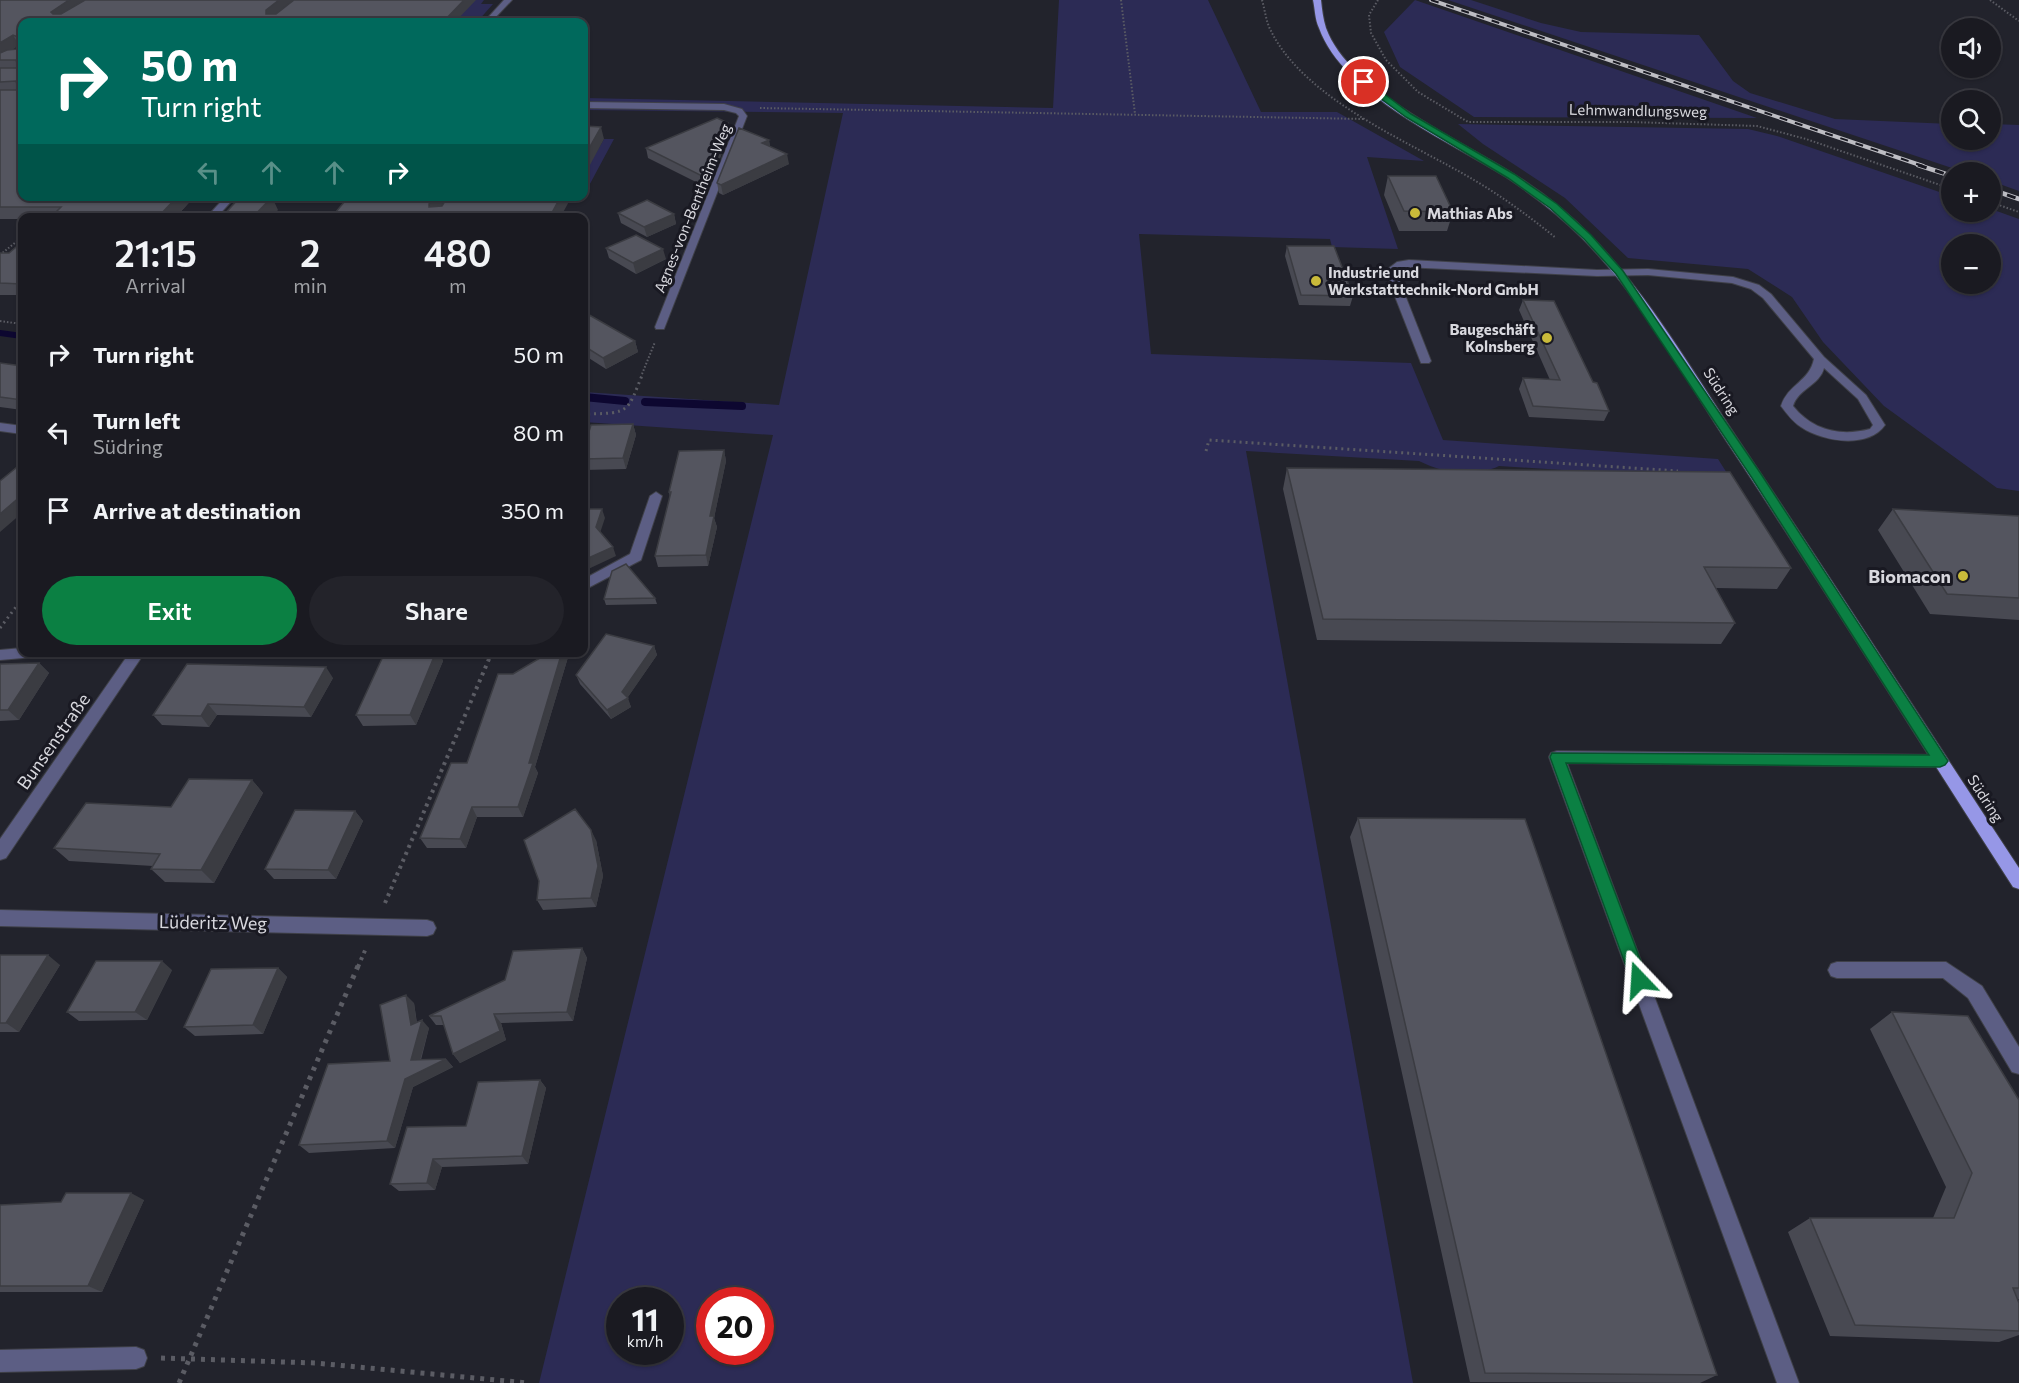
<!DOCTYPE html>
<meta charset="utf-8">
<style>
body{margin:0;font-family:Commissioner,sans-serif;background:#23232a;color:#f1f3f6;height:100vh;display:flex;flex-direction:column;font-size:22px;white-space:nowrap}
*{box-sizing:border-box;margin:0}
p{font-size:20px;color:#9fa1a5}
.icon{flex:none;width:33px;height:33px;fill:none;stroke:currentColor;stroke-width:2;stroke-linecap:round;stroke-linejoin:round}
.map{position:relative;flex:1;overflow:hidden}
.sheet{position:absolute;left:18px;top:213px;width:570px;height:444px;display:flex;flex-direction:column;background:#1a1a21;border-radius:12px;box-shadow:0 2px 4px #0004,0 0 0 2px #38383f}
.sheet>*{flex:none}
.hud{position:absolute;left:18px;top:18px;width:570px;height:183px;border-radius:12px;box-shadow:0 2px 4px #0004,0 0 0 2px #38383f;background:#00695c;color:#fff;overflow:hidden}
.controls{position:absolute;left:1941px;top:18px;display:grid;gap:12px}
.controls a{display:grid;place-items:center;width:60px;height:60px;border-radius:50%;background:#1a1a21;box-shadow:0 2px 4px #0004,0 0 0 2px #38383f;font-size:30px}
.speed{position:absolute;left:606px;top:1287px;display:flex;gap:12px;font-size:30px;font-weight:700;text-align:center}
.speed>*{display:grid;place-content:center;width:78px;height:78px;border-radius:50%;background:#1a1a21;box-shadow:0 2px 4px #0004,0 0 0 2px #38383f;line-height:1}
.speed small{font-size:15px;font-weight:400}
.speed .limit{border:9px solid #d22;background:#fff;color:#111}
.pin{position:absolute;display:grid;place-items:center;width:51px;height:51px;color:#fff;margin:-26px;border:3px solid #fff;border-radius:50%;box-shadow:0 2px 6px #0007}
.me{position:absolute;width:66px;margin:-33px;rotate:340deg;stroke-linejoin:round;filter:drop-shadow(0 0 4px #0008)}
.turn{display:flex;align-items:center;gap:21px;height:126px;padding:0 24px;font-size:27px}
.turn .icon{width:78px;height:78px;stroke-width:2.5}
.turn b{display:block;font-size:42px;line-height:51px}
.lanes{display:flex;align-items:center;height:57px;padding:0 24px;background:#0003;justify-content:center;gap:30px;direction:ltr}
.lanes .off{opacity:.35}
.eta{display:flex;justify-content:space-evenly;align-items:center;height:102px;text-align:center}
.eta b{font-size:36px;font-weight:600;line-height:42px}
.cta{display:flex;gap:12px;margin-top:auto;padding:12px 24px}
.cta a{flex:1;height:69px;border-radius:36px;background:#0b8043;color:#fff;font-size:24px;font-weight:600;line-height:69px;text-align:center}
.cta a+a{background:#23232a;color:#f1f3f6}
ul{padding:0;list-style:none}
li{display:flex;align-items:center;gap:18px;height:78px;padding:0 24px}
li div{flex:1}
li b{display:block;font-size:22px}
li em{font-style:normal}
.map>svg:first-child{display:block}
.green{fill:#2c2b55;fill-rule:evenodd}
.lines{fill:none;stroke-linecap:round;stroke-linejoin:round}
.stream-far1{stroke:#0d0730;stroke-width:6}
.stream{stroke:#0d0730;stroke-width:8}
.lane-casing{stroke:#3f4048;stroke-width:2}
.street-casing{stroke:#3f4048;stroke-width:2}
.primary-casing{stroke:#3f4048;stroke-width:2}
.path-far3{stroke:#5b5c64;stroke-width:2;stroke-dasharray:1.5 2;stroke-linecap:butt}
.path-far2{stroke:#5b5c64;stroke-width:3;stroke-dasharray:2 4;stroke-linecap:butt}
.path-far1{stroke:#5b5c64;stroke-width:4;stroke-dasharray:3 4.5;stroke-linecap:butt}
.path{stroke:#5b5c64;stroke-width:5;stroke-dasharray:4 6;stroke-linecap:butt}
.lane{fill:#5c5e84;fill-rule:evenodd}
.street{fill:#5c5e84;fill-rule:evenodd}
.primary{fill:#9697e7;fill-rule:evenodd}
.rail-far1-casing{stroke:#bdbdc3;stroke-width:4}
.rail-casing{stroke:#bdbdc3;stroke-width:4.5}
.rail-far1{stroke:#191922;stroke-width:2;stroke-dasharray:8;stroke-linecap:butt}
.rail{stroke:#191922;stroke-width:3;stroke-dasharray:9;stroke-linecap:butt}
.wall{fill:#484952;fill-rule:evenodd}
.shaded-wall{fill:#3b3c42}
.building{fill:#54555f;stroke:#3b3c42;stroke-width:1.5}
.route{fill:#0b8043;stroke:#07532c;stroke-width:1.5}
.poi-dot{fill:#c9ba3a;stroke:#191922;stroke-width:2}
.labels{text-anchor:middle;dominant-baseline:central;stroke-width:6;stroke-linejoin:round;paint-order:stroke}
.far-street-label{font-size:15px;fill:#d8d8de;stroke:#191922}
.far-poi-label{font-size:15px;font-weight:bold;fill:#d8d8de;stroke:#191922;text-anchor:start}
.poi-label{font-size:18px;font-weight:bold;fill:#d8d8de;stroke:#191922;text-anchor:end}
.street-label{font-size:18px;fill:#d8d8de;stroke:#191922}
</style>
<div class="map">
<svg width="2019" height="1383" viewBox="0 0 2019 1383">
<rect width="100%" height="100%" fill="#22232c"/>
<path class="green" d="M380,0H484L481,4H493L477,22H356Z
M1059,0H1208L1261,112H1337L1424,161L1367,157L1398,249L1332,247L1330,239L1139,234L1151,354L1411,363L1443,440L1718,459L1732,481L1499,466C1474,478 1443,473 1419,461L1246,451L1413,1383H539L773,435L584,422V392L779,405L843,113L584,110V98L1053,108ZM620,1300H670V1352H620ZM710,1300H760V1352H710Z
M1415,0L1757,118L1474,117L1400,67L1384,32Z
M1448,0H1471L1541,23L1581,32L1699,35L1733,81L1750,93L1835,119L1951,124L1952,140H1990L1991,124L2019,125V191L1991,181L1990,172H1964Z
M1458,124L1748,129L1777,136L1951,196L1952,212H1990L1991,209L2019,219V491L1997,488L1884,406L1823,342L1792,297L1748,269L1628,258L1565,198L1483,144ZM1952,244H1990V284H1952Z
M604,139H614L584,195V153H596Z"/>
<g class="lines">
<path class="stream-far1" d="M0,333L22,336"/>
<path class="stream" d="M584,397L625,401
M645,402L742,406"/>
<g class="lane-casing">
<path id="lane" d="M1409,260L1597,270L1648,269L1733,277L1759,285L1771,294L1824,357L1866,395L1885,425C1868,449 1823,442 1801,427C1793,422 1787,414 1781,406C1788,384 1809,382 1814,359L1763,298L1751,289L1732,283L1648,275L1597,276L1404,267L1396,272L1431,361L1429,363H1421L1385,271L1397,262ZM1824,368L1858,399L1873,425L1870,429C1840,437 1812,430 1793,406C1798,389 1820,385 1824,368Z
M1557,751L1940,755L1946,757L1948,761L1946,765L1940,767L1567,763L1799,1383H1777L1549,757L1551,753Z
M1837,962H1946L1982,986L2019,1047V1074L2012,1072L1968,998L1943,978H1837L1831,976L1828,970L1831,964Z"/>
</g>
<g class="street-casing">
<path id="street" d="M504,0H512L491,22H484Z
M584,102L724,104L742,109L747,116L664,329H656L655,327L739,116L736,113L724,110L584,108Z
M226,196H236L216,218H206Z
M0,423L22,426V434L0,431Z
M656,492L662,496L641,560L584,590V579L630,554L650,496Z
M22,648V652H41L34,657L0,660V650Z
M130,652H145L6,858L0,860V839Z
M0,910L427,920L433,922L436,928L433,934L427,936L0,926Z
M136,1347L144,1350L147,1358L144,1366L136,1369L0,1372V1350Z"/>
</g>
<g class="primary-casing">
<path id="primary" d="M1313,0H1321C1322,9 1323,19 1326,28C1349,91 1458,139 1512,173C1541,191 1568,212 1592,237C1651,298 1694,374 1741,444C1835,584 1926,727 2019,868V889L2013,887C1918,740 1826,591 1729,445C1683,375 1642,298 1582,238C1559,215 1533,195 1506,177C1449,141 1343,95 1319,28C1315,20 1315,9 1313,0Z"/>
</g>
<path class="path-far3" d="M1121,0L1135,114
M1262,0C1265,10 1266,22 1271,31C1305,100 1410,142 1474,180C1503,197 1530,217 1556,238
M1378,0L1369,15L1371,33L1386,60L1418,92L1468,122H1630L1757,126L1806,139L1952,189
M1990,0L2019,21
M760,108L1365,119
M1990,202L2019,212
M0,255L22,237
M0,321L22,324
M642,374L655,342"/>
<path class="path-far2" d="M584,414H588L584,424
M588,414C631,413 627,412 643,373
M1206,451L1209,440L1678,471
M0,628L22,599"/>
<path class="path-far1" d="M385,903L492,652
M358,967L366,948"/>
<path class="path" d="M161,1358L315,1363L528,1383
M179,1383L358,966"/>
<use href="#lane" class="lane"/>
<use href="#street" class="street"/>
<use href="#primary" class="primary"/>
<g class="rail-far1-casing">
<path id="rail-far1" d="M1431,0L1923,166"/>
</g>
<g class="rail-casing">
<path id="rail" d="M1918,165L1952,176
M1990,189L2019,199"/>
</g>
<use href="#rail-far1" class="rail-far1"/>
<use href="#rail" class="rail"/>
</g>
<path class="wall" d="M0,0L22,22V196H195L175,218H22V219H0ZM18,46L17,49L11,50Z
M728,123L730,133L708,188L648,158L646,148Z
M769,140L770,147L789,164L723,195L719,193L717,183Z
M1388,176L1453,212L1447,231H1399L1384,195Z
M618,213L674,214L676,224L647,237L621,223Z
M22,242V295H0V253H9Z
M1287,246L1353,296L1350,306L1299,305L1285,256Z
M606,248L666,259L636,274L609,258Z
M1523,300L1593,382L1609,411L1604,421L1529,417L1519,389L1523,378L1550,380L1519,310Z
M584,312L635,341L638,352L606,369L584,355Z
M0,363L22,366V410L0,407Z
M633,424L636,435L626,469L584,470V448Z
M724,450L726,461L714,518L717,527L708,566L658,567L655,556L670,497L669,492Z
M1287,468L1791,568L1777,589L1716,588L1735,623L1721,644L1317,640L1283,489Z
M1893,509L2019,516V620L1930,614L1878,530Z
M655,598L657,604L606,605L604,599Z
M654,646L657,655L627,698L631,707L611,719L580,684L576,675Z
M385,652H439L443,661L416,725L363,726L356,715Z
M562,652H568L569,654L535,767L538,773L523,817H477L466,848H427L420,838L467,763L513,674Z
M39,663L49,673L19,720L0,721V664Z
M333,678L311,717L217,715L209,727L162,725L153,715Z
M252,780L263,793L214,883L165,882L151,869L153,866L69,861L54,848Z
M355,811L363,821L336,879H274L265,869Z
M1358,818L1717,1375L1700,1383L1470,1382L1350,837Z
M596,840L603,876L596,907L543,910L537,900Z
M582,948L587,958L573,1021L501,1023L506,1040L460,1063L453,1054L444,1025H436L429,1016Z
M0,955L60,965L19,1032H0Z
M278,968L287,977L263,1034L195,1036L184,1027Z
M172,970L147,1020L79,1021L67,1012Z
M414,1003L417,1023L429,1028L421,1060L446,1059L453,1067L413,1087L395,1148L309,1153L299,1145L390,1061Z
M1892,1012L2019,1100V1299H2018L2019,1303V1335L1999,1342L1830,1336L1788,1232L1810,1218H1933L1946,1187L1870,1029Z
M540,1080L546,1088L528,1164L442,1167L435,1190L399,1191L390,1184L466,1126Z
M144,1200L102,1292H0V1205Z"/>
<path class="shaded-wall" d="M69,0H89L57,22L51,12Z
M279,0H295L270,22L266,14V10Z
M464,0H476L455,22H443Z
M13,35L19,45L0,57V43Z
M728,123L730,133L708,188L706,178Z
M601,127L604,139L584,176V157Z
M769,140L770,150L762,143Z
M787,154L789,164L723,195L721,185Z
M178,196H195L175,218H157Z
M434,196H448L434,217L429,204Z
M561,196H572L560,218H549Z
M272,197L278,210L271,218H252Z
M674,214L676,224L647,237L644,227Z
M663,249L666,259L636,274L633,263Z
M635,341L638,352L606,369L603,358Z
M633,424L636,435L626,469L623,458Z
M724,450L726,461L714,518L717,527L708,566L706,555L710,516Z
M22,495V513L0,532V514Z
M602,509L605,518L599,536L596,527Z
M613,547L616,556L584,571V560Z
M654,646L657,655L626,700L628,698L631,707L611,719L607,710Z
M436,652H439L443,661L416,725L410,715Z
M562,652H568L569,654L535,767L538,773L523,817L518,807L529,763Z
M39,663L49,673L19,720L8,710Z
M326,667L333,678L311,717L304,707Z
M208,704L217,715L209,727L201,716Z
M252,780L263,793L214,883L201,870Z
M472,807L477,817L466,848L460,839Z
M355,811L363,821L336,879L328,870Z
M591,830L596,840L603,876L596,907L591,898Z
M582,948L587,958L573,1021L567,1012Z
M48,955L60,965L19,1032L6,1023Z
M162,961L172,970L147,1020L135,1012Z
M278,968L287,977L263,1034L253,1025Z
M406,995L414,1003L418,1033L422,1020L429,1028L418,1068L411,1060V1025Z
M494,1014L501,1023L506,1040L460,1063L453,1054Z
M446,1059L453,1067L413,1087L395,1148L387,1141L405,1079Z
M540,1080L546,1088L528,1164L522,1156Z
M433,1159L442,1167L435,1190L427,1183Z
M131,1193L144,1200L102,1292L88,1286Z"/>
<path class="building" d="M0,0H69L51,12L53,14H61L85,0H279L266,10V14H276L294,0H464L443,22H22V196H178L157,218H50L61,207H0V90H16L18,88L16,81L0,82V68H16L18,66L16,60H0V53L7,50L17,49L18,37L13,35L0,43Z
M717,118L728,123L706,178L646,148Z
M584,126L601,127L584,157Z
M739,128L769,140L762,143L787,154L721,185L717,183Z
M1388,176H1436L1453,212L1404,211Z
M241,196H271L272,197L252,218H221Z
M349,196H434L429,204V207L442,206L448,196H561L549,218H331Z
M647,200L674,214L644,227L618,213Z
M636,235L663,249L633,263L606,248Z
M22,242V284L0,283V253H9Z
M1287,246H1334L1353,296L1301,295Z
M1523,300L1554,301L1593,382L1597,383L1609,411L1533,406L1523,378L1560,380Z
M584,312L635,341L603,358L584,346Z
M0,363L22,366V400L0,397Z
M633,424L623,458L584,459V448L591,425Z
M724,450L710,516H714L706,555L655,556L671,492H669L679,451Z
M22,463V495L0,514V481Z
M1287,468L1730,472L1791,568L1704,567L1735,623L1323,619Z
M584,509H602L596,527L613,547L584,560Z
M1893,509L2019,516V598L1947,594Z
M626,564L655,598L604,599L612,571Z
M606,634L654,646L622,692L628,698L607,710L576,675Z
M385,652H436L410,715H356Z
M550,652H562L529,763H533L518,807H472L460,839L420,838L451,763H467L498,674H513Z
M39,663L8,710H0V664Z
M187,664L326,667L304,707L208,704L201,716L153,715Z
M189,779L252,780L201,870L151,869L160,854L54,848L86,803L171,807Z
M575,809L591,830L598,866L591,898L537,900L539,881L524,840Z
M295,810L355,811L328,870L265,869Z
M1358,818L1525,819L1717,1375L1485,1373Z
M582,948L567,1012L494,1014L500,1031L453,1054L441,1016H429L505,980L513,951Z
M0,955H48L6,1023H0Z
M96,961H162L135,1012H67Z
M278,968L253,1025L184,1027L211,969Z
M406,995L411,1025L422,1020L411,1060L446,1059L405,1079L387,1141L299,1145L328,1064L390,1061L380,1005Z
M1892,1012L1968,1016L2019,1100V1288H2013L2019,1303V1331L1855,1325L1810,1218H1954L1972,1173Z
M540,1080L522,1156L433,1159L427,1183L390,1184L407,1127L466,1126L478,1082Z
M66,1193H131L88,1286H0V1205L61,1202Z"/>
<path class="route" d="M1361,80H1366L1411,114L1514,174L1557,204L1591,235L1623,271L1761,474L1948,761L1945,765L1940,767L1566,763L1648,980L1645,986L1639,988L1633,986L1631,980L1550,757L1552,753L1929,755L1752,478L1616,274L1584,239L1550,208L1508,178L1406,117L1361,84Z"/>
<g class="poi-dot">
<circle cx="1415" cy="213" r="6"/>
<circle cx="1316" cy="281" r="6"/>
<circle cx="1547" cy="338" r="6"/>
<circle cx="1963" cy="576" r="6"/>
</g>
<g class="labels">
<g class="far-street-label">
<text transform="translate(1638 110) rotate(1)">Lehmwandlungsweg</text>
<text transform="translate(692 208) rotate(-68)">Agnes-von-Bentheim-Weg</text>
<text transform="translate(1722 391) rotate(57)">Südring</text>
<text transform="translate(1986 798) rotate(57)">Südring</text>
</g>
<g class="far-poi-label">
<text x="1427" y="213">Mathias Abs</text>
<text x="1328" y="272">Industrie und<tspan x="1328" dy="17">Werkstatttechnik-Nord GmbH</tspan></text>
<text x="1535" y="329" text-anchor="end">Baugeschäft<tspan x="1535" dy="17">Kolnsberg</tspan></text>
</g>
<g class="poi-label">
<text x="1951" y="576">Biomacon</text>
</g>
<g class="street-label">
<text transform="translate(53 741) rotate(-55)">Bunsenstraße</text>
<text transform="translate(213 922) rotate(1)">Lüderitz Weg</text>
</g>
</g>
</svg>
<div class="controls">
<a><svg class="icon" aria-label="sound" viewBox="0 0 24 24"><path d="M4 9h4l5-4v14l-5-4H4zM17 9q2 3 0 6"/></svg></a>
<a><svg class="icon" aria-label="search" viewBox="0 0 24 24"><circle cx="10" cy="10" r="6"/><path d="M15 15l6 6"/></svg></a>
<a>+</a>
<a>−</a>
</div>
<div class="speed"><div>11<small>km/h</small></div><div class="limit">20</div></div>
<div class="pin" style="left:1364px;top:82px;background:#d93025"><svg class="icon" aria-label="arrive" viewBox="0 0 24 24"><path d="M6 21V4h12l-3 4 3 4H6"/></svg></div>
<svg class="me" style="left:1639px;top:980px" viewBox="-20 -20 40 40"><path d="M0-17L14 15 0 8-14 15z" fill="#0b8043" stroke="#fff" stroke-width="4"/></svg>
<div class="hud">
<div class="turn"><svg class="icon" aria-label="right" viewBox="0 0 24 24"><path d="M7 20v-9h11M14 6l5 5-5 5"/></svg><div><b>50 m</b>Turn right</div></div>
<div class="lanes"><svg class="icon off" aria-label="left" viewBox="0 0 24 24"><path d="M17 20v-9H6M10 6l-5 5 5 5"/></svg><svg class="icon off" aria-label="ahead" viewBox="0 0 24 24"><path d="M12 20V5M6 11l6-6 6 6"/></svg><svg class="icon off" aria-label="ahead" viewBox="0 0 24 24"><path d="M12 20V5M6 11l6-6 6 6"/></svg><svg class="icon" aria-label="right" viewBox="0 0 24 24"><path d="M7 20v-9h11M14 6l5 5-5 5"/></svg></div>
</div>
<section class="sheet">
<div class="eta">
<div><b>21:15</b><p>Arrival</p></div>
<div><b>2</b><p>min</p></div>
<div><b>480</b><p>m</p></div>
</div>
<ul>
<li><svg class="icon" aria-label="right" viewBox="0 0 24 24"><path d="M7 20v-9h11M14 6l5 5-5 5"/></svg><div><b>Turn right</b></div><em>50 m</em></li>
<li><svg class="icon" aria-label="left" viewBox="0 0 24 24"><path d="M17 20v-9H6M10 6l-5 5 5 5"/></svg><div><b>Turn left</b><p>Südring</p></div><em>80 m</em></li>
<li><svg class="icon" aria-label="arrive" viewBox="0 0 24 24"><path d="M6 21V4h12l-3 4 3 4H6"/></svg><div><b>Arrive at destination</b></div><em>350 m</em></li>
</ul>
<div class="cta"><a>Exit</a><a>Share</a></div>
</section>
</div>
